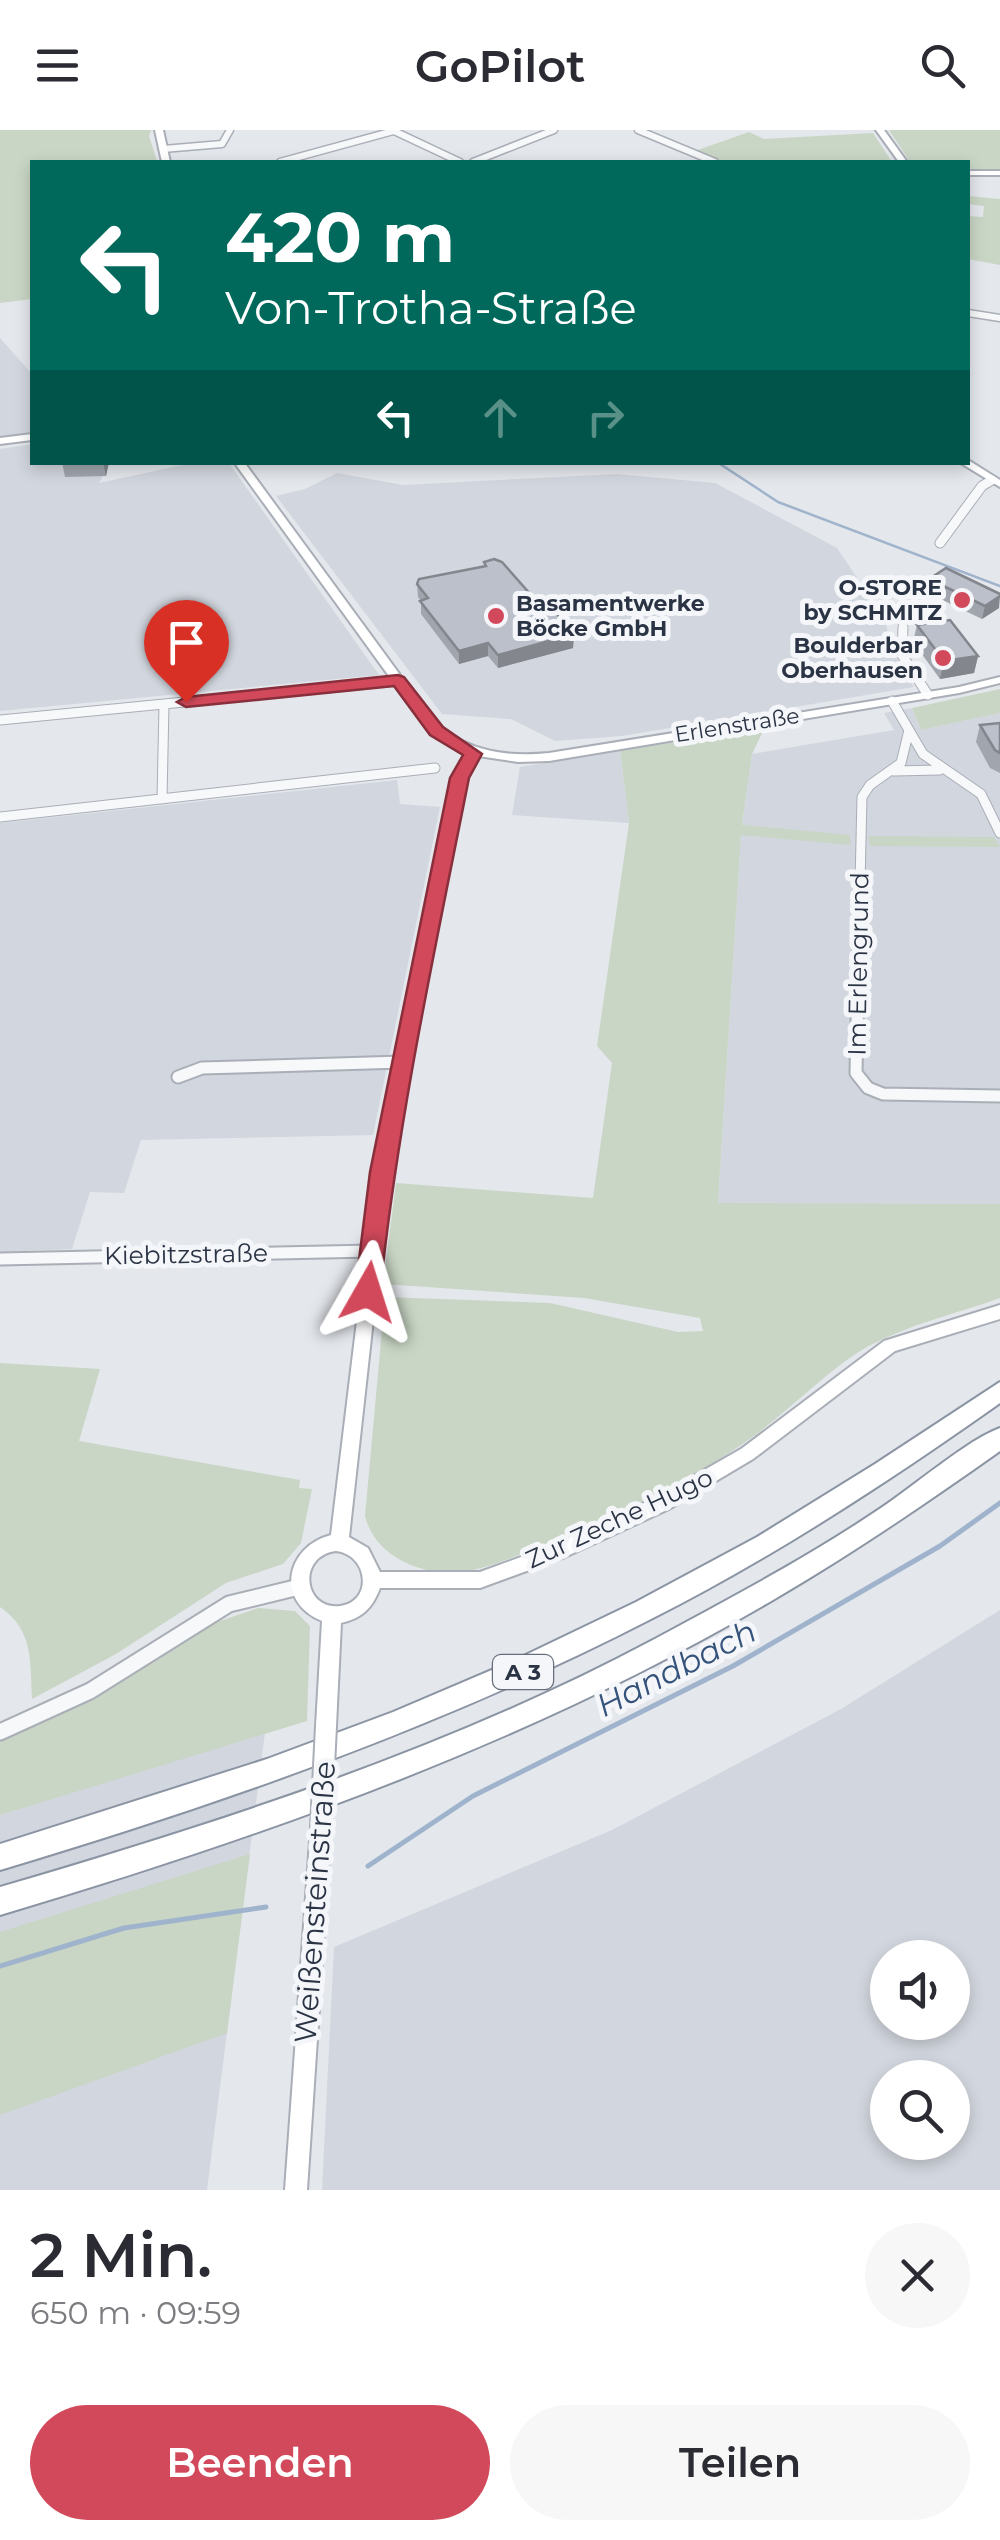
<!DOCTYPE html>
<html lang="de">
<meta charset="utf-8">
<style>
body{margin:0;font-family:Montserrat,sans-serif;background:#f7f7f7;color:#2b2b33;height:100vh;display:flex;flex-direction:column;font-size:38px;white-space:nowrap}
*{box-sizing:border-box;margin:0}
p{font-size:32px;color:#7c7c81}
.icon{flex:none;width:55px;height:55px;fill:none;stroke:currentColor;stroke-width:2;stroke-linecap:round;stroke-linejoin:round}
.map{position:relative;height:2060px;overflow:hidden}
.sheet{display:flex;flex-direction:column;background:#fff;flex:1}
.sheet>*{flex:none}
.hud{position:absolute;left:30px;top:30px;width:940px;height:305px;border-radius:0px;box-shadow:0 5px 15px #0003;background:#00695c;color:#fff;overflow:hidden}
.controls{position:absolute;left:870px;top:1810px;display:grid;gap:20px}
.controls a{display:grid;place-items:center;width:100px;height:100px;border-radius:50%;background:#fff;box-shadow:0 5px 15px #0003;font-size:50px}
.pin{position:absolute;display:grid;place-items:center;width:85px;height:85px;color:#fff;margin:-102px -42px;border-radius:50% 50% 50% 0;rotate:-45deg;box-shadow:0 0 10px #0007}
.pin .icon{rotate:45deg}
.me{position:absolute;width:110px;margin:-55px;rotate:6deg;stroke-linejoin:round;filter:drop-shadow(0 0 8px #0008)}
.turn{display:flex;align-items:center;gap:35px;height:210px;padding:0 30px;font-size:45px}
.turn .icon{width:130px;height:130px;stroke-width:2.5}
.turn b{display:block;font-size:70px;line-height:85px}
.lanes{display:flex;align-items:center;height:95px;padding:0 30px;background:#0003;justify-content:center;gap:50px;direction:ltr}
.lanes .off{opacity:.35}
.round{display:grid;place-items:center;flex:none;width:105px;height:105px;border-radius:52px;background:#f7f7f7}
.headline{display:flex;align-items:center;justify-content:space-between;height:170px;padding:0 30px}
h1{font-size:60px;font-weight:600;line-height:75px}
.button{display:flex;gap:20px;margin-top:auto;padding:20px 30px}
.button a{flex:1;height:115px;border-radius:60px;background:#d1495b;color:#fff;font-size:40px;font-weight:600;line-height:115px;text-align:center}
.button a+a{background:#f7f7f7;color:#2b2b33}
header{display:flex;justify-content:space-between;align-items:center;height:130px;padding:0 30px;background:#fff;font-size:45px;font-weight:600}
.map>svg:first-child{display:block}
.built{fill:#d2d6de;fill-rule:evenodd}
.green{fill:#c9d6c5}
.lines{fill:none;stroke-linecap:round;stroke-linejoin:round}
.stream-far1{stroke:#9fb4cc;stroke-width:2.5}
.stream{stroke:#9fb4cc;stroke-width:5}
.street-far3-casing{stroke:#a9aeb7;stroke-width:9}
.street-far2-casing{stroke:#a9aeb7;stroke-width:11}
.street-far1-casing{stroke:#a9aeb7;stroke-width:15}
.street-casing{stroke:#a9aeb7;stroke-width:19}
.secondary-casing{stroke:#a9aeb7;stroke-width:4}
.highway-casing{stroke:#8b94a3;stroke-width:4}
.street-far3{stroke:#f7f8fa;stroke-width:6}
.street-far2{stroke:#f7f8fa;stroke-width:9}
.street-far1{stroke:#f7f8fa;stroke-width:11}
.street{stroke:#f7f8fa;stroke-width:15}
.secondary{fill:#fff;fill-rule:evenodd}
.highway{fill:#fff;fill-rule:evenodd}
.secondary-bridge-casing{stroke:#a9aeb7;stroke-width:24;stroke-linecap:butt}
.secondary-bridge{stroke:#fff;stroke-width:20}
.wall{fill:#a1a5ae}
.shaded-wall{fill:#83868d}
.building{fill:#bbc0ca;stroke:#83868d;stroke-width:2.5}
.route{fill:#d1495b;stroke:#882f3b;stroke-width:2.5}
.poi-dot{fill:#d1495b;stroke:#f4f6f9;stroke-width:4}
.labels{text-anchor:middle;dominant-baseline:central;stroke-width:10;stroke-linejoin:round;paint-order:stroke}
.far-poi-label{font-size:22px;font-weight:bold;fill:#2b3445;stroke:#f4f6f9;text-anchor:end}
.far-street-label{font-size:22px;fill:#2b3445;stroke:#f4f6f9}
.shield{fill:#f4f6f9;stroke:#676e7b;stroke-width:2.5}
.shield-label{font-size:22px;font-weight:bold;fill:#2b3445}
.street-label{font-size:25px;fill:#2b3445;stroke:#f4f6f9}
.near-street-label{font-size:30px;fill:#2b3445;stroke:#f4f6f9}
.near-water-label{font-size:32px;font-style:italic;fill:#34527a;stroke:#f4f6f9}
</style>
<header><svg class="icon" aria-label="menu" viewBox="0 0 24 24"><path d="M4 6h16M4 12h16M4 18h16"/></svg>GoPilot<svg class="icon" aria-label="search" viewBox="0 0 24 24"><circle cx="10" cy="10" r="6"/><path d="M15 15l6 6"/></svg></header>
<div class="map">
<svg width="1000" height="2060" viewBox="0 0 1000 2060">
<rect width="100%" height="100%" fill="#e4e7ec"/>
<path class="built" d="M0,208L32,244V305L0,308Z
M32,314V332L110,333L99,353L192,333H229L379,545L0,581V319Z
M337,343L403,355L617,344L715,353L837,418L885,489L891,518L914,557L622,606L555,611L511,589L442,584L276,366L305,359Z
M912,578L921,600L1000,583V1074H718L741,704L752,624L894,600L884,583Z
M620,620L629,693L512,685L520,637Z
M397,650L400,674L440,677L373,1005L141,1010L124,1063L90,1062L72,1119L0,1122V693Z
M1000,1480V2060H322L334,1817L612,1700L841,1579ZM888,1828H952V1892H888ZM888,1948H952V2012H888Z
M265,1602L207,2060H0V1685Z"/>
<path class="green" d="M0,0H151L149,6L157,31L32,32V169L0,173Z
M889,0H1000V40H968V32H910Z
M749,2L764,9L873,3L892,32H718L692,22Z
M968,66L1000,69V135L968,129V86L983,87L984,76L968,74Z
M1000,559V583L921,600L912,578Z
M764,599L752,624L742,695L850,705L851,715L741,705L718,1073L1000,1074V1168C951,1186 895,1197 851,1227C814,1253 782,1287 744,1313C679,1357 608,1392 534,1419C510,1428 487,1439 461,1442C422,1446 375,1427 365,1386L385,1167L550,1173L678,1202L703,1201L700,1188L584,1168L383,1154L396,1053L593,1068L612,933L597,916L629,693L620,620Z
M868,706L994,707L1000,717L870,716Z
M0,1233L100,1239L79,1311L300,1350L299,1358L312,1359L301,1413L283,1434L226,1453L116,1524L32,1569C30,1532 34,1500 0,1477Z
M258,1478L295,1481L310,1496L307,1591L0,1685V1610L97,1567L214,1493Z
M250,1724L227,1903L0,1985V1802Z"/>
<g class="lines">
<path class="stream-far1" d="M717,332L778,372L1000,456"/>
<path class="stream" d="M368,1736L473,1666L733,1536L940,1416L1000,1373
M0,1836L124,1798L266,1777"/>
<g class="street-far3-casing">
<path id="street-far3" d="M392,0L460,32
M638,0L715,32
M163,19L222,14L230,0
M280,32L397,0
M473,32L554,0
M968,183L1000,188"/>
</g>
<g class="street-far2-casing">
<path id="street-far2" d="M940,413L982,356L992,350
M903,497L902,525L928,565
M892,571L923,624L981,664L1000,703
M0,590L398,551
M894,641L940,640
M162,669L164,574
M0,687L435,638
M860,754L862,667L870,655L901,633L909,600"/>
</g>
<g class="street-far1-casing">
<path id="street-far1" d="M860,751L856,943L868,958L883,964L1000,966
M178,947L202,938L402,932
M0,1129L372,1121"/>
</g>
<g class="street-casing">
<path id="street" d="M0,1602L90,1561L229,1474L299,1457"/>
</g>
<g class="secondary-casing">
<path id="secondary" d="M155,0H163L170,32H162Z
M876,0H884L907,32H899Z
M968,41H1000V45H968Z
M32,304V310L0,314V308Z
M968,330L1000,350V357L959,332H968Z
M234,332H244L436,594C470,622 506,627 549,623L959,557L1000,547V553L959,563L549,631L518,632L478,626L466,649L393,1009L349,1407L368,1418L380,1442H480L554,1415L657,1367L741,1319L884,1211L1000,1175V1189L895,1221L753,1329L669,1379L565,1427L480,1458H380C372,1479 362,1488 341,1493L336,1596L333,1603L326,1605L319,1603L316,1596L322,1491C275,1472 285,1417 331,1405L379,1009L454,649L467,623L440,610L428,600ZM336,1421C369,1425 373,1472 340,1476C303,1480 297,1426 336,1421Z
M321,1687L328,1690L331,1697L307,2060H285L311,1697L314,1690Z"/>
</g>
<g class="highway-casing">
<path id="highway" d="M1000,1252V1273C888,1352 774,1427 651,1489C443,1596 224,1673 0,1740V1714L267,1629L393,1582L513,1531L636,1472L757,1407L875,1334Z
M1000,1298V1321C928,1372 855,1422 778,1467C536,1610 269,1705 0,1785V1757C222,1692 446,1620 651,1511C729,1469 807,1428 881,1378C913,1357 967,1310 1000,1298Z"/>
</g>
<use href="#street-far3" class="street-far3"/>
<use href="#street-far2" class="street-far2"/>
<use href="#street-far1" class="street-far1"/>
<use href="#street" class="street"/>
<use href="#secondary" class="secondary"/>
<use href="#highway" class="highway"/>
<g class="secondary-bridge-casing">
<path id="secondary-bridge" d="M321,1697L326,1596"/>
</g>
<use href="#secondary-bridge" class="secondary-bridge"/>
</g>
<path class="wall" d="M62,332H109L106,346L65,347Z
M484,432L574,504L573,518L498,538L488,526L459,534L421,484V471L418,467L417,454L484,436Z
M929,449L999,478L982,489L926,462Z
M917,495L978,526L974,543L940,549L913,512Z
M1000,593V643L990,638L976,612L980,595Z"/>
<path class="shaded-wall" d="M103,332H109L106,346Z
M1000,466L999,478L982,489L985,476Z
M574,504L573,518L498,538V525Z
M488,513V526L459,534V521Z
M978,526L974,543L940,549L944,531Z"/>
<path class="building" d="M494,429L502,432L547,483L554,481L574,504L498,525L488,513L459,521L420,471L428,468L417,454L419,449L486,436L484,432Z
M946,438L1000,464V466L985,476L929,449Z
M950,490L978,526L944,531L917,495Z
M1000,593V623L995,620L980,595Z"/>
<path class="route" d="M398,545L404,547L443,597L482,624L469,648C435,819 398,989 380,1162L376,1169H359L355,1162L370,1042L450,648L463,625L430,605L394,556L186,577L177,572L186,567Z"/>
<g class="poi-dot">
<circle cx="962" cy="470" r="10"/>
<circle cx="496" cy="486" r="10"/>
<circle cx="943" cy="528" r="10"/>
</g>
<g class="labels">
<g class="far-poi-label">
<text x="942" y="457">O-STORE<tspan x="942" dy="25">by SCHMITZ</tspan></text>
<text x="516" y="473" text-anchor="start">Basamentwerke<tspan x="516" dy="25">Böcke GmbH</tspan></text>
<text x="923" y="515">Boulderbar<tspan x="923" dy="25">Oberhausen</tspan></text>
</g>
<g class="far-street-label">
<text transform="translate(737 595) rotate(-9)">Erlenstraße</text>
</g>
<rect class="shield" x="493" y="1525" width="60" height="34" rx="8"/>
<g class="shield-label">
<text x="523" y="1542">A 3</text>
</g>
<g class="street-label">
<text transform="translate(858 834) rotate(-89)">Im Erlengrund</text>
<text transform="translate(186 1124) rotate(-1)">Kiebitzstraße</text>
<text transform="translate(619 1388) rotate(-25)">Zur Zeche Hugo</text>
</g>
<g class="near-street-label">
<text transform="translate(315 1772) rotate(-86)">Weißensteinstraße</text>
</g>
<g class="near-water-label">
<text transform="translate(676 1538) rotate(-27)">Handbach</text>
</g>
</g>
</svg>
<div class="controls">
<a><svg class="icon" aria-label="sound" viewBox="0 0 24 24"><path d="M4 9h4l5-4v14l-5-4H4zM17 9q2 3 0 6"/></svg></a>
<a><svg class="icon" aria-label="search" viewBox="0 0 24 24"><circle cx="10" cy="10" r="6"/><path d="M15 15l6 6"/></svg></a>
</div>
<div class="pin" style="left:186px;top:572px;background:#d93025"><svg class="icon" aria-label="arrive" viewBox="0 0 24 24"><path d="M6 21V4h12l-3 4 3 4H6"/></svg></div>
<svg class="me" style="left:368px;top:1162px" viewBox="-20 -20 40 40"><path d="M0-17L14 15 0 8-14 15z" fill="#d1495b" stroke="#fff" stroke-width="4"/></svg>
<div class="hud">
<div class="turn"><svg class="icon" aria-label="left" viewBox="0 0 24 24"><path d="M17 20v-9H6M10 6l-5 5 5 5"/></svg><div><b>420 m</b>Von-Trotha-Straße</div></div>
<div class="lanes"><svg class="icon" aria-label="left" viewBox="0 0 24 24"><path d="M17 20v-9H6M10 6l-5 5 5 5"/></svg><svg class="icon off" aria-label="ahead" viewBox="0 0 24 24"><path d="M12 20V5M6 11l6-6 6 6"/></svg><svg class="icon off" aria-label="right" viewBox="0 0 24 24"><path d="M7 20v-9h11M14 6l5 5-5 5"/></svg></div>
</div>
</div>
<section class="sheet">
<div class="headline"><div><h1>2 Min.</h1><p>650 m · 09:59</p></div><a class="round"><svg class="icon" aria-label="close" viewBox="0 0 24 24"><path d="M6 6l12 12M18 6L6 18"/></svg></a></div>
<div class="button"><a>Beenden</a><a>Teilen</a></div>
</section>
